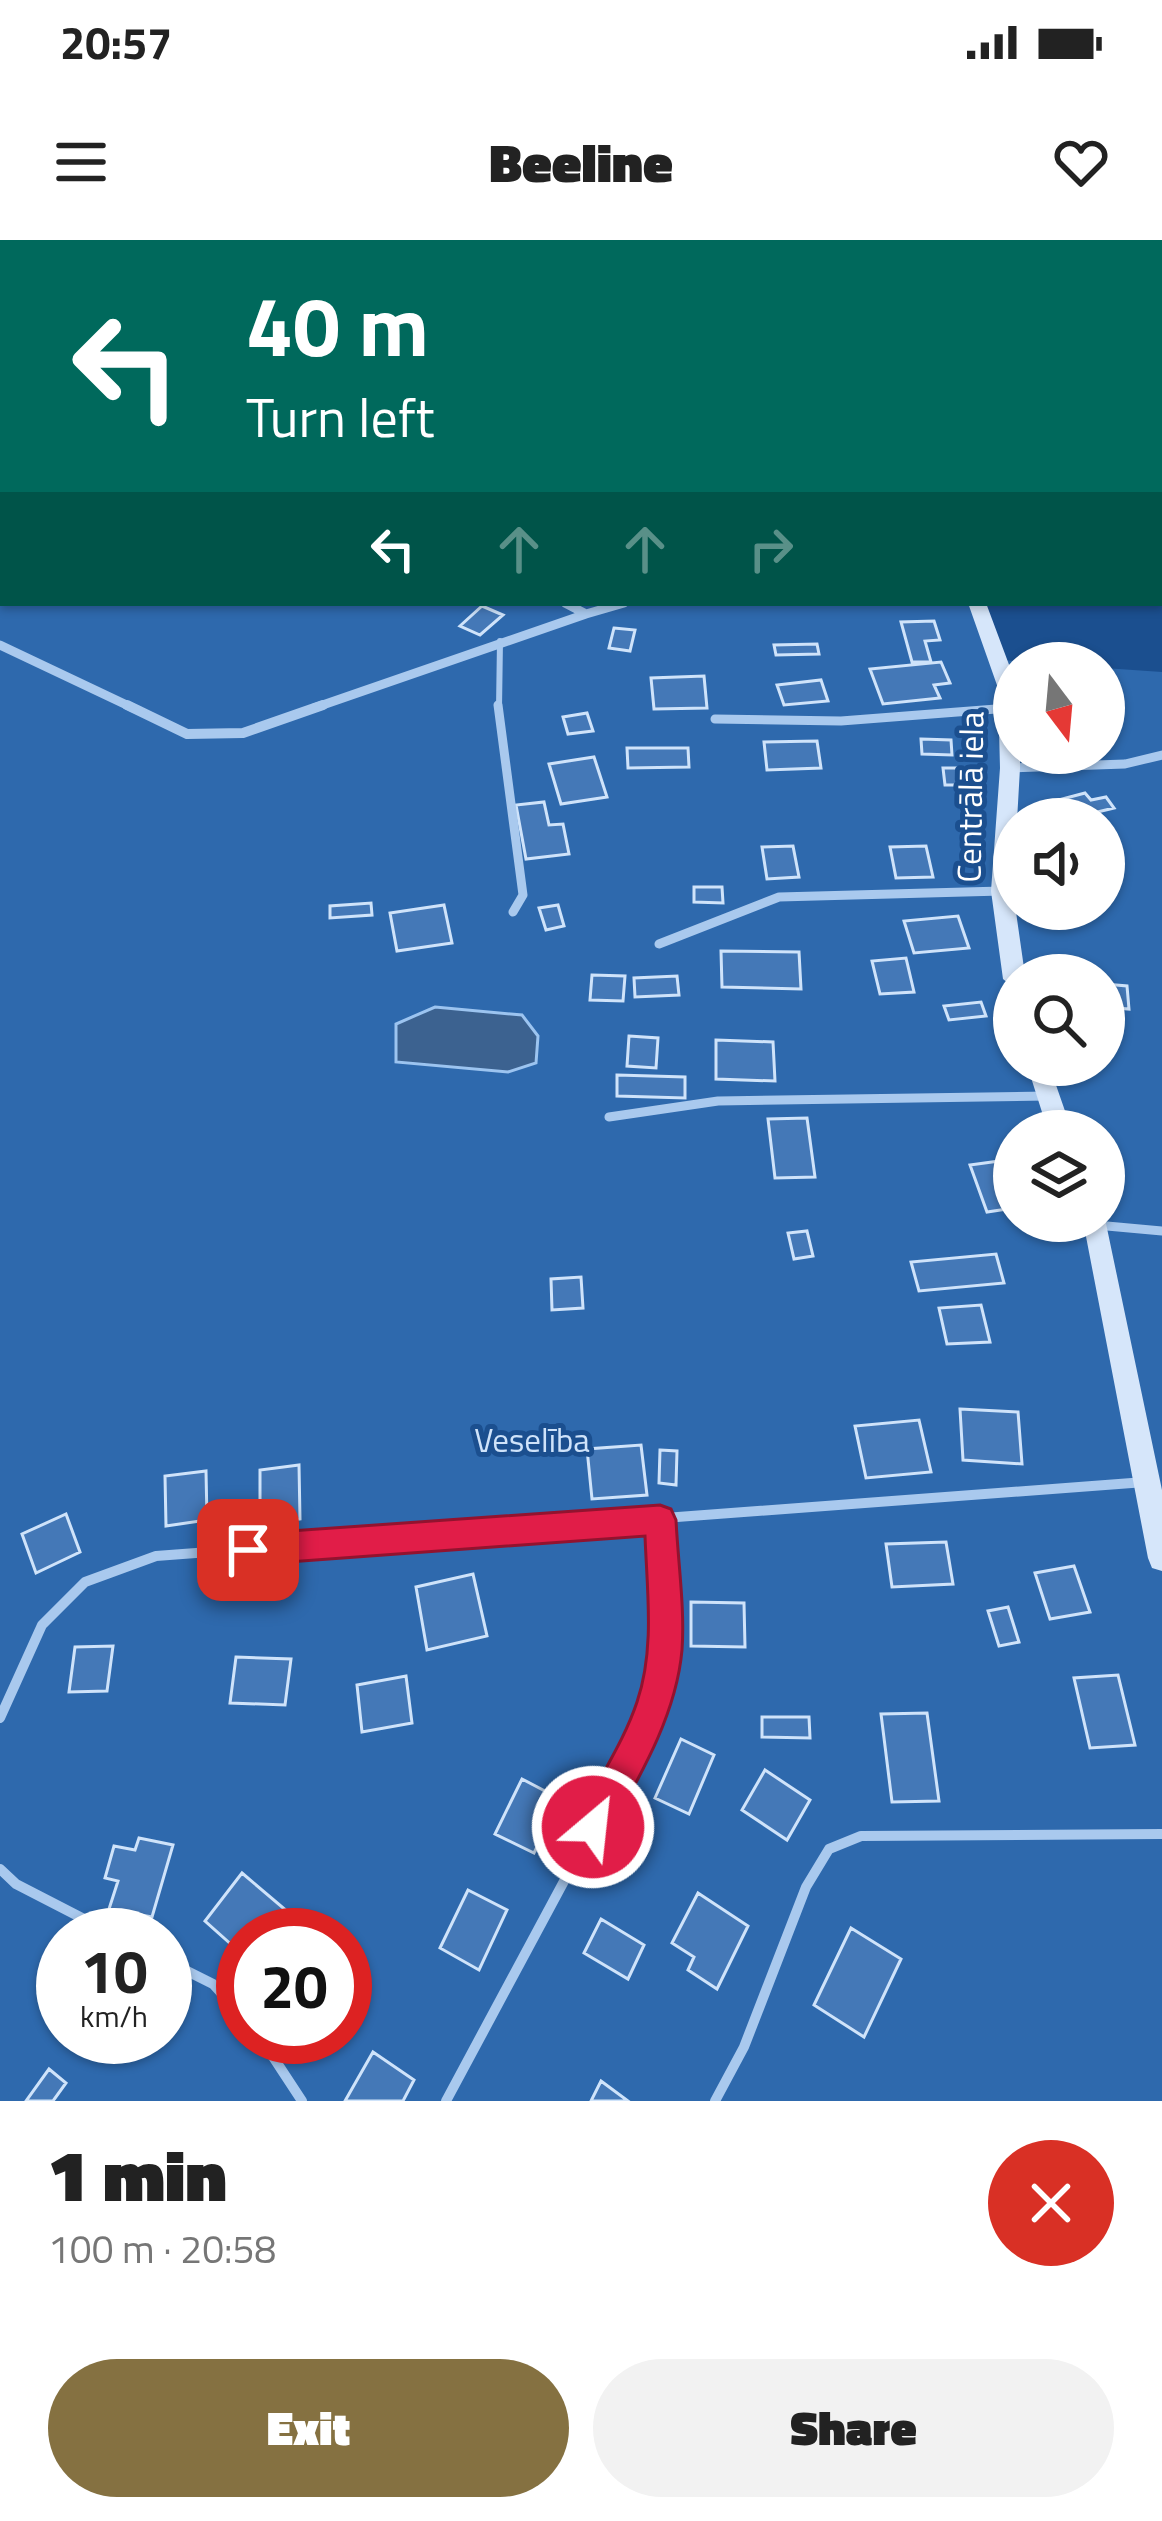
<!DOCTYPE html>
<meta charset="utf-8">
<style>
body{margin:0;font-family:"Titillium Web",sans-serif;background:#f2f2f2;color:#222;height:100vh;display:flex;flex-direction:column;font-size:45px;white-space:nowrap}
*{box-sizing:border-box;margin:0}
p{font-size:39px;color:#767676}
.icon{flex:none;width:66px;height:66px;fill:none;stroke:currentColor;stroke-width:2;stroke-linecap:round;stroke-linejoin:round}
.map{position:relative;height:1861px;overflow:hidden}
.details{display:flex;flex-direction:column;background:#fff;flex:1}
.details>*{flex:none}
.top-card{position:absolute;left:0px;top:0px;width:1164px;height:366px;box-shadow:0 3px 9px #0004;background:#00695c;color:#fff;overflow:hidden}
.needle{width:78px;rotate:164deg}
.fabs{position:absolute;left:993px;top:402px;display:grid;gap:24px}
.fabs a{display:grid;place-items:center;width:132px;height:132px;border-radius:50%;background:#fff;box-shadow:0 3px 9px #0004;font-size:60px}
.speed{position:absolute;left:36px;top:1668px;display:flex;gap:24px;font-size:60px;font-weight:700;text-align:center}
.speed>*{display:grid;place-content:center;width:156px;height:156px;border-radius:50%;background:#fff;box-shadow:0 3px 9px #0004;line-height:1}
.speed small{font-size:30px;font-weight:400}
.speed .limit{border:18px solid #d22;background:#fff;color:#111}
.pin{position:absolute;display:grid;place-items:center;width:102px;height:102px;color:#fff;margin:-51px;border-radius:24px;box-shadow:0 6px 18px #0006}
.me{position:absolute;width:132px;margin:-66px;rotate:28deg;stroke-linejoin:round;filter:drop-shadow(0 0 9px #0008)}
.turn{display:flex;align-items:center;gap:42px;height:252px;padding:0 48px;font-size:54px}
.turn .icon{width:156px;height:156px;stroke-width:2.5}
.turn b{display:block;font-size:84px;line-height:102px}
.lanes{display:flex;align-items:center;height:114px;padding:0 48px;background:#0003;justify-content:center;gap:60px;direction:ltr}
.lanes .off{opacity:.35}
.round{display:grid;place-items:center;flex:none;width:126px;height:126px;border-radius:63px;background:#f2f2f2}
.headline{display:flex;align-items:center;justify-content:space-between;height:204px;padding:0 48px}
h1{font-size:72px;font-weight:800;line-height:90px}
.primary-button{display:flex;gap:24px;margin-top:auto;padding:24px 48px}
.primary-button a{flex:1;height:138px;border-radius:72px;background:#857141;color:#fff;font-size:48px;font-weight:800;line-height:138px;text-align:center}
.primary-button a+a{background:#f2f2f2;color:#222}
.status{display:flex;justify-content:space-between;align-items:center;height:84px;padding:0 60px;background:#fff;direction:ltr}
.status svg{height:33px;fill:currentColor}
header{display:flex;justify-content:space-between;align-items:center;height:156px;padding:0 48px;background:#fff;font-size:54px;font-weight:800}
.map>svg:first-child{display:block}
.green{fill:#2e69ad;fill-rule:evenodd}
.water{fill:#3c6290;stroke:#9cc4f0;stroke-width:3}
.building{fill:#4478b7;stroke:#cfe3fa;stroke-width:3}
.lines{fill:none;stroke-linecap:round;stroke-linejoin:round}
.lane-far2{stroke:#a9c9ee;stroke-width:6}
.lane-far1{stroke:#a9c9ee;stroke-width:9}
.lane{stroke:#a9c9ee;stroke-width:10}
.street-far1{stroke:#a9c9ee;stroke-width:9}
.street{stroke:#a9c9ee;stroke-width:10}
.secondary{fill:#d6e6fa;fill-rule:evenodd}
.route{fill:#e11d48;stroke:#92132f;stroke-width:3}
.labels{text-anchor:middle;dominant-baseline:central;stroke-width:10;stroke-linejoin:round;paint-order:stroke}
.street-label{font-size:33px;fill:#fff;stroke:#1b4f8f}
.park-label{font-size:33px;fill:#cfe3fa;stroke:#1b4f8f}
</style>
<div class="status"><b>20:57</b><svg viewBox="0 0 49 12"><path d="M0 12V9h3v3zM5 12V6h3v6zM10 12V3h3v9zM15 12V0h3v12zM26 1h20v11H26zM47 4h2v5h-2z"/></svg></div>
<header><svg class="icon" aria-label="menu" viewBox="0 0 24 24"><path d="M4 6h16M4 12h16M4 18h16"/></svg>Beeline<svg class="icon" aria-label="heart" viewBox="0 0 24 24"><path d="M12 20l-8-8c-3-5 5-10 8-4 3-6 11-1 8 4z"/></svg></header>
<div class="map">
<svg width="1162" height="1861" viewBox="0 0 1162 1861">
<rect width="100%" height="100%" fill="#1b4f8f"/>
<path class="green" d="M0,0H200L3,3V363H977L988,419L1040,423H1014V513H1104V428L1162,432V1861H0ZM1014,579H1104V669H1014ZM1014,735H1104V825H1014ZM1014,891H1104V981H1014ZM63,1695H165V1797H63ZM243,1695H345V1797H243Z"/>
<path class="water" d="M435,767L522,775L538,796L536,823L508,832L396,822V784Z"/>
<path class="building" d="M482,366L503,375L480,395L460,386Z
M934,381L940,400L925,401L931,422H912L901,382Z
M614,388L635,390L630,411L609,408Z
M817,404L819,414L776,415L774,405Z
M941,422L950,443L934,445L940,458L883,464L870,429Z
M704,436L707,468L654,469L651,438Z
M821,440L828,461L784,465L777,445Z
M587,473L593,491L568,494L563,477Z
M921,499L951,500L952,515L922,514Z
M817,501L821,528L767,530L764,502Z
M627,508H688L689,527L628,528Z
M594,517L607,557L561,564L549,524Z
M943,528H968L970,545H945Z
M1085,553L1091,560L1106,557L1114,568L1068,579L1055,561Z
M544,562L549,585L563,584L569,614L526,619L516,565Z
M793,606L799,637L767,639L762,607Z
M926,606L933,637L896,638L890,607Z
M694,647H722L723,663L694,662Z
M371,663L372,675L330,678V666Z
M444,665L452,703L397,711L390,673Z
M558,665L564,686L546,690L539,668Z
M958,676L969,708L914,713L904,681Z
M721,711L799,712L801,749L722,747Z
M906,718L914,752L880,754L872,721Z
M592,735L625,736L623,761L590,760Z
M677,736L679,755L635,757L634,738Z
M1104,744L1127,746L1129,769L1104,767Z
M981,762L986,776L949,780L944,766Z
M629,796L658,798L656,828L627,826Z
M716,800L773,802L775,841L716,839Z
M617,835L685,837V858L617,856Z
M807,878L815,937L775,938L768,879Z
M1014,919V968L987,972L970,925Z
M807,991L813,1016L794,1019L788,993Z
M996,1014L1004,1043L919,1051L911,1022Z
M581,1037L583,1068L552,1070L551,1039Z
M981,1065L990,1102L947,1104L939,1068Z
M960,1169L1018,1172L1022,1224L963,1220Z
M919,1180L931,1232L866,1238L855,1186Z
M641,1205L647,1255L592,1259L587,1209Z
M660,1210L677,1211L676,1245L659,1243Z
M299,1225L300,1279L260,1284V1230Z
M206,1231L207,1280L166,1286L165,1236Z
M66,1274L80,1312L36,1333L22,1294Z
M946,1302L953,1344L892,1347L886,1304Z
M1074,1326L1090,1372L1050,1379L1035,1333Z
M473,1334L487,1396L427,1410L416,1347Z
M691,1362L744,1363L745,1407L691,1406Z
M1008,1367L1019,1402L999,1406L988,1371Z
M113,1406L107,1451L69,1452L75,1407Z
M236,1417L291,1419L285,1465L230,1463Z
M1118,1435L1135,1505L1090,1508L1074,1438Z
M406,1436L412,1483L362,1492L357,1445Z
M927,1473L939,1561L892,1562L881,1474Z
M762,1477H809L810,1498L762,1497Z
M681,1499L714,1515L689,1574L655,1558Z
M765,1530L810,1560L787,1600L742,1570Z
M522,1539L560,1559L534,1613L495,1594Z
M139,1598L173,1605L152,1677L109,1669L118,1641L105,1638L114,1606L135,1610Z
M242,1633L301,1683L292,1695H243V1715L205,1681Z
M468,1650L507,1670L479,1730L440,1708Z
M698,1653L748,1686L717,1749L688,1730L694,1717L672,1703Z
M601,1679L644,1705L628,1739L584,1713Z
M851,1688L901,1719L864,1797L814,1765Z
M373,1812L414,1840L403,1861H345Z
M49,1829L66,1843L53,1861H26Z
M601,1841L628,1861H591Z"/>
<g class="lines">
<path class="lane-far2" d="M499,468L500,401"/>
<path class="lane-far1" d="M498,465L523,655L513,672
M715,479L841,481L1009,468
M1010,528L1125,524L1162,515
M659,704L779,657L1002,651
M609,877L718,861L1047,856
M1096,985L1162,991"/>
<path class="lane" d="M0,1478L42,1385L85,1342L156,1316L1145,1242
M0,1629L16,1644L115,1695
M165,1720L213,1744L243,1777
M260,1797L302,1861
M446,1861L635,1509L655,1459L666,1410L660,1280
M715,1861L744,1807L806,1647L829,1609L861,1596L1162,1594"/>
<path class="street-far1" d="M124,3L132,0
M0,41L3,45
M565,363L586,374L624,363
M0,405L133,468
M314,468L586,374"/>
<path class="street" d="M127,465L187,494L243,493L323,465"/>
<path class="secondary" d="M838,0H854L855,3H839Z
M968,363H986L1014,438V513H1020V528L1013,651L1025,735H1014V748L1003,739L991,651L1000,528L998,448Z
M1027,825H1049L1072,891H1048Z
M1104,974L1162,1250V1331L1152,1328L1148,1318L1083,981H1104Z"/>
</g>
<path class="route" d="M660,1265L671,1269L676,1280C678,1322 685,1368 682,1410C676,1478 637,1541 605,1599L593,1605L581,1599L576,1587C594,1544 622,1507 637,1462C655,1409 647,1351 645,1296L248,1325L236,1320L232,1310L236,1299L248,1294Z"/>
<g class="labels">
<g class="street-label">
<text transform="translate(970 557) rotate(-89)">Centrālā iela</text>
</g>
<g class="park-label">
<text x="532" y="1200">Veselība</text>
</g>
</g>
</svg>
<div class="fabs">
<a><svg class="needle" viewBox="-14 -14 28 28"><path d="M0-13l5 13h-10z" fill="#e53935"/><path d="M0 13l5-13h-10z" fill="#767676"/></svg></a>
<a><svg class="icon" aria-label="sound" viewBox="0 0 24 24"><path d="M4 9h4l5-4v14l-5-4H4zM17 9q2 3 0 6"/></svg></a>
<a><svg class="icon" aria-label="search" viewBox="0 0 24 24"><circle cx="10" cy="10" r="6"/><path d="M15 15l6 6"/></svg></a>
<a><svg class="icon" aria-label="layers" viewBox="0 0 24 24"><path d="M12 4l9 5-9 5-9-5zM3 14l9 5 9-5"/></svg></a>
</div>
<div class="speed"><div>10<small>km/h</small></div><div class="limit">20</div></div>
<div class="pin" style="left:248px;top:1310px;background:#d93025"><svg class="icon" aria-label="arrive" viewBox="0 0 24 24"><path d="M6 21V4h12l-3 4 3 4H6"/></svg></div>
<svg class="me" style="left:593px;top:1587px" viewBox="-20 -20 40 40"><circle r="17" fill="#e11d48" stroke="#fff" stroke-width="3"/><path d="M0-11L8 9 0 5-8 9z" fill="#fff"/></svg>
<div class="top-card">
<div class="turn"><svg class="icon" aria-label="left" viewBox="0 0 24 24"><path d="M17 20v-9H6M10 6l-5 5 5 5"/></svg><div><b>40 m</b>Turn left</div></div>
<div class="lanes"><svg class="icon" aria-label="left" viewBox="0 0 24 24"><path d="M17 20v-9H6M10 6l-5 5 5 5"/></svg><svg class="icon off" aria-label="ahead" viewBox="0 0 24 24"><path d="M12 20V5M6 11l6-6 6 6"/></svg><svg class="icon off" aria-label="ahead" viewBox="0 0 24 24"><path d="M12 20V5M6 11l6-6 6 6"/></svg><svg class="icon off" aria-label="right" viewBox="0 0 24 24"><path d="M7 20v-9h11M14 6l5 5-5 5"/></svg></div>
</div>
</div>
<section class="details">
<div class="headline"><div><h1>1 min</h1><p>100 m · 20:58</p></div><a class="round" style="background:#d93025;color:#fff"><svg class="icon" aria-label="close" viewBox="0 0 24 24"><path d="M6 6l12 12M18 6L6 18"/></svg></a></div>
<div class="primary-button"><a>Exit</a><a>Share</a></div>
</section>
